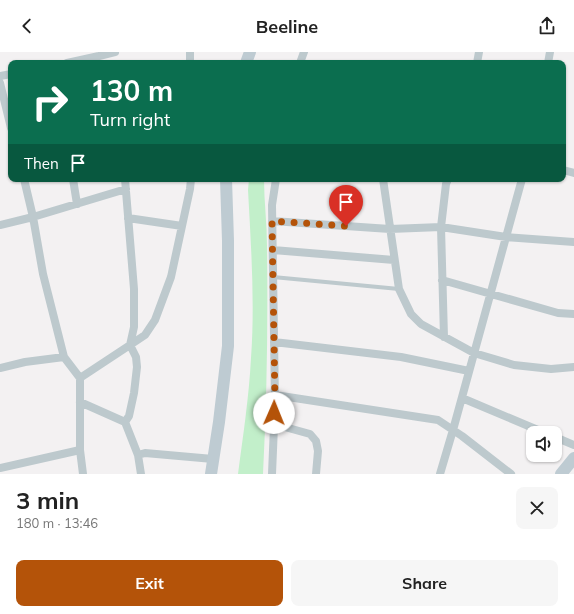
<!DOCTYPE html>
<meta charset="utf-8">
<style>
body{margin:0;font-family:Mulish,sans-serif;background:#f6f6f6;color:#222;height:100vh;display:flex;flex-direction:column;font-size:15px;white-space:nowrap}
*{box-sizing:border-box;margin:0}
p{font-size:13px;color:#767676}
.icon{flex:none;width:22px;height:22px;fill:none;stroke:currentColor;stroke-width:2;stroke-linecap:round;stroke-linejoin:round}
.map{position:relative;height:422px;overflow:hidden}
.panel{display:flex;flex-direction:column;background:#fff;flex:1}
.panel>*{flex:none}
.guide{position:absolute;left:8px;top:8px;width:558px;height:122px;border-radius:8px;box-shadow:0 1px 3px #0004;background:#0b6e4f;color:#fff;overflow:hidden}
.buttons{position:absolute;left:526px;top:374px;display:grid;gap:8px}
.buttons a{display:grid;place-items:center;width:36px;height:36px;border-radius:8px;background:#fff;box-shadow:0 1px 3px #0004;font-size:20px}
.pin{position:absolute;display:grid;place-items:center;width:34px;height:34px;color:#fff;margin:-41px -17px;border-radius:50% 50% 50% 0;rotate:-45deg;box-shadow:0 0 4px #0007}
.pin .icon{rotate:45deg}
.me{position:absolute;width:44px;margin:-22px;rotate:1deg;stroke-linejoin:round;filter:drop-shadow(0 0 3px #0008)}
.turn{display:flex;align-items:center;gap:14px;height:84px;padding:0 16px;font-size:18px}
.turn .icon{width:52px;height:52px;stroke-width:2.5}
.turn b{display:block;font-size:28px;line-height:34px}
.then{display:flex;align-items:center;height:38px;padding:0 16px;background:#0003;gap:8px;font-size:15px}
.round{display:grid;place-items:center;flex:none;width:42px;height:42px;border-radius:8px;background:#f6f6f6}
.summary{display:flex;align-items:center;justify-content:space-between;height:68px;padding:0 16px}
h1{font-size:24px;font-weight:700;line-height:30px}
.cta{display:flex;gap:8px;margin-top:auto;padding:8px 16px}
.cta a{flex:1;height:46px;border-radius:8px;background:#b45309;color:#fff;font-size:16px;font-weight:700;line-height:46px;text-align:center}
.cta a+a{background:#f6f6f6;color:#222}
header{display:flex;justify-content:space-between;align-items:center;height:52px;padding:0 16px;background:#fff;font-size:18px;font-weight:700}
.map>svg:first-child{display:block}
.green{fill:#c2efca}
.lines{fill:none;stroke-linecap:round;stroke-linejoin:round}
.lane{stroke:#bdc9cd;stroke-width:4}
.street{stroke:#bdc9cd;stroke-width:8}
.secondary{stroke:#becbd2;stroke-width:12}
.route{stroke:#b45309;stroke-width:7;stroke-dasharray:0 12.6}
</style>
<header><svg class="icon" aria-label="back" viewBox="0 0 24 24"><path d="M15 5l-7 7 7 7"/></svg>Beeline<svg class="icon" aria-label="share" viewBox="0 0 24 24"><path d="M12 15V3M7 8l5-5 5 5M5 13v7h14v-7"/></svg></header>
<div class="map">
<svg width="574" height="422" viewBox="0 0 574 422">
<rect width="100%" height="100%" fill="#f3f1f2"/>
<path class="green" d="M249,127H264C264,149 267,172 267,194C268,270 267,346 263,422H238C243,384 249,345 251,306C255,250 251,194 248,138Z"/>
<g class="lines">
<path class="lane" d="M273,225L399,237"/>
<path class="street" d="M190,0V11
M67,11L99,4L115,0
M300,11L304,0
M477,11L479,0
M548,11L550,0
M0,24L11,22
M0,31L11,76
M563,118L574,121
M24,127L33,165L43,222L64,305L80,326V398L83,422
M73,127L77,152
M383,127L399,237L411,262L421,272L474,301L514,313L551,317L574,315
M128,166L182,174
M272,169L390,177L441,175L506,185L574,190
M0,173L33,165L126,137
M273,198L394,208
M442,228L558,261L574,262
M444,285L441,175L446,132L448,127
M274,290L401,305L469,319
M0,316L25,310L64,305
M80,326L130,293L134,275V237L125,127
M275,343L438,368L462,384L511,422
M462,346L545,381
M80,350L125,370L138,403L141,422
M125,370L129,364L134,341L137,315L136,305L130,293L145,283L155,268L171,225L190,137L191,127
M274,372L310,382L316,389L318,399L316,422
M555,385L574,393
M138,403L145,401L213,407
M0,416L80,398
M272,422L275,350L272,153L276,127
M440,422L453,378L522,127"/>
<path class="secondary" d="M246,11L250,0
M211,422L219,370L228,294V189L226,127
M561,422L574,406"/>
</g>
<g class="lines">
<path class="route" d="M274,361L275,350L272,169L346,174"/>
</g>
</svg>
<div class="buttons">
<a><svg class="icon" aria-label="sound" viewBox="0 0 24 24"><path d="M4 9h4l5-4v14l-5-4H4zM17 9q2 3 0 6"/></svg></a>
</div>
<div class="pin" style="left:346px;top:174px;background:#d93025"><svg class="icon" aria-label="arrive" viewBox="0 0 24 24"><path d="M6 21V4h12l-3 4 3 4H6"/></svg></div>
<svg class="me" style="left:274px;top:361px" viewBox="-20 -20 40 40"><circle r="19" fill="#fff"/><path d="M0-13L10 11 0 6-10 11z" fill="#b45309"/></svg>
<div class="guide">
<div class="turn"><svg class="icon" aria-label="right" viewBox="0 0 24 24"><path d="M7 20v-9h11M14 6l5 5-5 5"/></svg><div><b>130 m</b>Turn right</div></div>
<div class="then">Then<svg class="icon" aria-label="arrive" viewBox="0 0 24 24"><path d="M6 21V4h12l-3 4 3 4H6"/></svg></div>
</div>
</div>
<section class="panel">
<div class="summary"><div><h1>3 min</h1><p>180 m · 13:46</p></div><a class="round"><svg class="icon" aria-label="close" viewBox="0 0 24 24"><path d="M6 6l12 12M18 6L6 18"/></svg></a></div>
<div class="cta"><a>Exit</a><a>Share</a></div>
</section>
